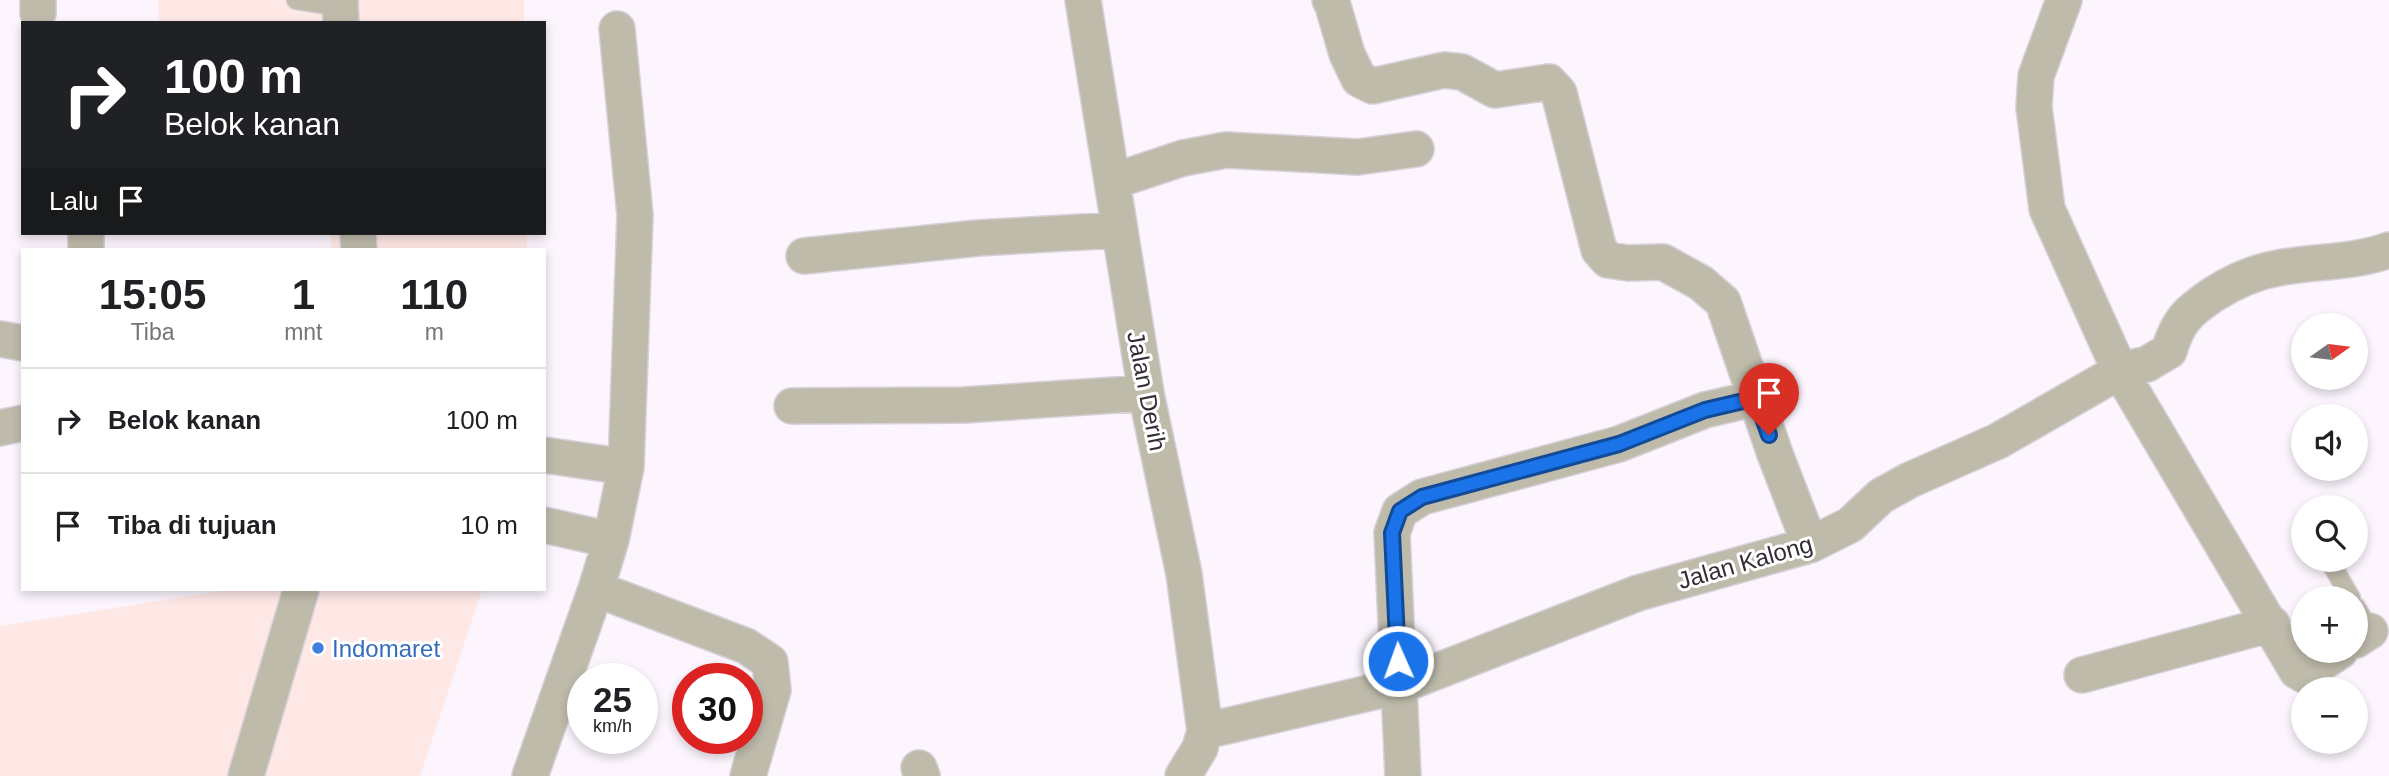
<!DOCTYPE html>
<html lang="id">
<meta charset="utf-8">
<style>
body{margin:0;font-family:Arial,sans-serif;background:#f6f6f6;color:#202124;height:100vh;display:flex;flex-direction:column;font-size:26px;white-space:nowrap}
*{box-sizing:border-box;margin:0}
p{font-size:23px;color:#757577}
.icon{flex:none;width:38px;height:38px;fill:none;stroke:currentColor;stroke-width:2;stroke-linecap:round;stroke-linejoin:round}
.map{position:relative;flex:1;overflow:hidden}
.sheet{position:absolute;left:21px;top:248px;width:525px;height:343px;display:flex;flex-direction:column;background:#fff;border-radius:0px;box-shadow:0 4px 10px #0003}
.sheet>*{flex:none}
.banner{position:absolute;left:21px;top:21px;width:525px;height:214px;border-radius:0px;box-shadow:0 4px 10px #0003;background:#202124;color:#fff;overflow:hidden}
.needle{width:46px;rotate:76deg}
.controls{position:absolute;left:2291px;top:313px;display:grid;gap:14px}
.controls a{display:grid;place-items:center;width:77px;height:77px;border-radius:50%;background:#fff;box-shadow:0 4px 10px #0003;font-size:35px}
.speed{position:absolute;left:567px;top:663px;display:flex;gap:14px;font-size:35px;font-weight:700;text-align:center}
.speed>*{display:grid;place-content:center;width:91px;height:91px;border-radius:50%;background:#fff;box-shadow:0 4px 10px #0003;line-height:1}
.speed small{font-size:18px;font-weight:400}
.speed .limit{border:10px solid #d22;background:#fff;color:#111}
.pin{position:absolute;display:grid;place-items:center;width:60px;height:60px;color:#fff;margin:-72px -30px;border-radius:50% 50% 50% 0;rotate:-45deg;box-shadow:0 0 7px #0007}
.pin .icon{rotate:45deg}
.me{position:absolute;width:77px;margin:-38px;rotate:358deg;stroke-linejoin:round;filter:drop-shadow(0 0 5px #0008)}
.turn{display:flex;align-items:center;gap:24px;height:147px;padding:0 28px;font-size:32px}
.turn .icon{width:91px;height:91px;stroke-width:2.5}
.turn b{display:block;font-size:49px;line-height:60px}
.then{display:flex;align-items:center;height:66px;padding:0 28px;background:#0003;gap:14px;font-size:26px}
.eta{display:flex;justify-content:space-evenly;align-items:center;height:119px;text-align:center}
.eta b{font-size:42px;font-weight:700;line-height:49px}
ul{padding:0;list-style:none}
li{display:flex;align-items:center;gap:21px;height:105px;padding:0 28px;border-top:2px solid #e0e0e0}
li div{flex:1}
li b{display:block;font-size:26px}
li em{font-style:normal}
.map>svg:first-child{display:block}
.commercial{fill:#fee8e5}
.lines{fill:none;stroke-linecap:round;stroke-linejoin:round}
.lane-casing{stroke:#d8d1da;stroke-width:21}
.street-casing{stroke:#d8d1da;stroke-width:38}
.lane{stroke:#bfbbab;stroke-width:18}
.street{stroke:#bfbbab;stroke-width:35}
.route-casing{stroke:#114b97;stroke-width:18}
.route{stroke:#1a73e8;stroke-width:12}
.shop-dot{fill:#3f7fe0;stroke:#fff;stroke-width:2.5}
.labels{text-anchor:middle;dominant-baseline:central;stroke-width:6;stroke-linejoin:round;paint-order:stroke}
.street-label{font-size:24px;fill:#332c35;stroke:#fff}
.shop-label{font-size:24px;fill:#366cbe;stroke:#fff;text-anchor:start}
</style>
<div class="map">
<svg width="2389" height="776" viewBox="0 0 2389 776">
<rect width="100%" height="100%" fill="#fcf5fe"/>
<path class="commercial" d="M158,0H524V23H159Z
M330,233H527V250H332Z
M228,590H482L420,776H0V626Z"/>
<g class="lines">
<g class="lane-casing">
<path id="lane" d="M296,0L340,7
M2329,560L2351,598
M2356,607L2370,631"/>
</g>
<g class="street-casing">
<path id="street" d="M340,0L341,23
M1083,0L1146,393L1184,574L1205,731L1200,748L1183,776
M1330,0L1333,6L1347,54L1359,79L1373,86L1444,70L1462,72L1495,90L1549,82L1559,93L1599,250L1608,260L1628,263L1663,262L1701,283L1723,302L1775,454L1810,545
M2064,0L2036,76L2034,107L2047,209L2120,371L2297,671L2304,675L2340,651
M38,13V0
M1114,181L1183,158L1226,150L1358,157L1416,149
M86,233V250
M358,233L359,250
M804,256L978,238L1119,230
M0,339L23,343
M792,406L964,405L1146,393
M0,428L23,423
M544,455L626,467
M544,525L611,540
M596,589L746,646L770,662L773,690L748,776
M2356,640L2370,631
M2082,675L2272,624
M1205,731L1399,686L1638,593L1810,545L1850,525L1881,496L1910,480L1998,441L2120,371L2147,364L2169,351C2178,321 2187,312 2214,294C2233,282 2254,272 2278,268C2314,261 2354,263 2389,250
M919,768L922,776
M246,776L301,590
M530,776L596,589L611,540L626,467L635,215L617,29
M1403,776L1392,533L1400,511L1422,497L1619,444L1705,410L1756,398"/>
</g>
<use href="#lane" class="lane"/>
<use href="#street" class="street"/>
</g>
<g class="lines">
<g class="route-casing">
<path id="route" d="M1398,661L1392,533L1400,511L1422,497L1619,444L1705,410L1756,398L1769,435"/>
</g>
<use href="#route" class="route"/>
</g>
<circle class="shop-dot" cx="318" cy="648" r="7"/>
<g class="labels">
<g class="street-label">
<text transform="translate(1147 391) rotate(79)">Jalan Derih</text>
<text transform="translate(1745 562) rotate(-16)">Jalan Kalong</text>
</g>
<g class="shop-label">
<text x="332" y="648">Indomaret</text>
</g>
</g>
</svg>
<div class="controls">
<a><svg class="needle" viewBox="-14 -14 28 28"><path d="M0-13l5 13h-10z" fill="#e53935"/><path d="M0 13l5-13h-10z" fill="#757577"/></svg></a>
<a><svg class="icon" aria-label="sound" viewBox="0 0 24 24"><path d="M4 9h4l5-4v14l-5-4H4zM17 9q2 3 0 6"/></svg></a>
<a><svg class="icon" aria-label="search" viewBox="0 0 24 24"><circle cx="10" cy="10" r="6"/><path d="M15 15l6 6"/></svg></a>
<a>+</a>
<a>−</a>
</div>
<div class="speed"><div>25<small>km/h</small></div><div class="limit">30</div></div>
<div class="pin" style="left:1769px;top:435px;background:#d93025"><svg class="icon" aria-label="arrive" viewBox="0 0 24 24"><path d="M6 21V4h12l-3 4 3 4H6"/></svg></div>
<svg class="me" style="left:1398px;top:661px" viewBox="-20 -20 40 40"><circle r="17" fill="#1a73e8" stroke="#fff" stroke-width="3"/><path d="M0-11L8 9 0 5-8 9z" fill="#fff"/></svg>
<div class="banner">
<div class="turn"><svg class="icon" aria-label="right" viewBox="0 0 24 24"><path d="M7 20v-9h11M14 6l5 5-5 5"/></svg><div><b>100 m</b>Belok kanan</div></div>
<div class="then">Lalu<svg class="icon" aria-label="arrive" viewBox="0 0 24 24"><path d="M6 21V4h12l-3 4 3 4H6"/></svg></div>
</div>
<section class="sheet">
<div class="eta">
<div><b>15:05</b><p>Tiba</p></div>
<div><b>1</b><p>mnt</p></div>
<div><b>110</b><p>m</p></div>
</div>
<ul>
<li><svg class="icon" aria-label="right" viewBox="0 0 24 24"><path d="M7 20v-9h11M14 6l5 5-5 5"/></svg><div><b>Belok kanan</b></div><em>100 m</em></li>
<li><svg class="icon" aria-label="arrive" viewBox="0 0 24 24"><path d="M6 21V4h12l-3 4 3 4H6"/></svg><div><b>Tiba di tujuan</b></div><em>10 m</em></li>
</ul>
</section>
</div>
